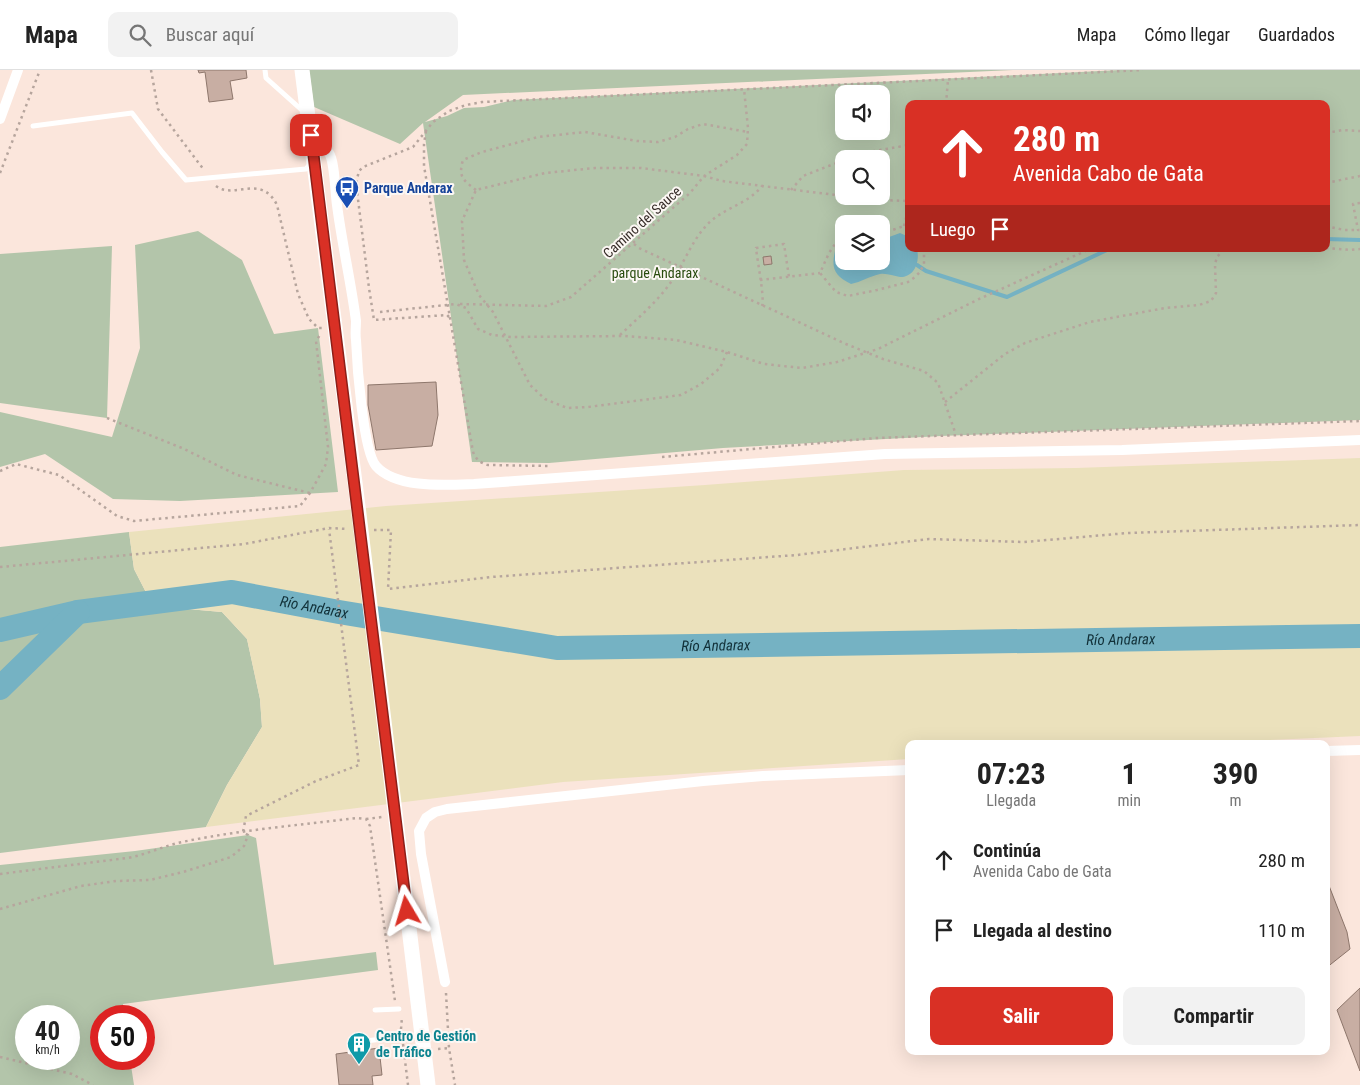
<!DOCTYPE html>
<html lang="es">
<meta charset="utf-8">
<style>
body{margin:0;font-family:"Roboto Condensed",sans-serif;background:#f2f2f2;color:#222;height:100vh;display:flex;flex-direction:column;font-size:19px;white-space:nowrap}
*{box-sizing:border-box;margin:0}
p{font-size:16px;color:#767676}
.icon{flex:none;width:28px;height:28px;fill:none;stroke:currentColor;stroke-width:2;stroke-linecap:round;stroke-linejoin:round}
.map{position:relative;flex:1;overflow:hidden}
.side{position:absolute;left:905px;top:670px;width:425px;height:315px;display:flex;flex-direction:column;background:#fff;border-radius:10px;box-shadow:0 5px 20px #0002}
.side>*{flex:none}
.hud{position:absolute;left:905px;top:30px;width:425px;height:152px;border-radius:10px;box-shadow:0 5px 20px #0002;background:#d93025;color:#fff;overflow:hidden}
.fabs{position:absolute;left:835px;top:15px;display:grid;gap:10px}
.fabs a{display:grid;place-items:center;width:55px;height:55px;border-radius:10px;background:#fff;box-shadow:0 5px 20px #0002;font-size:25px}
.speed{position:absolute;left:15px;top:935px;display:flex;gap:10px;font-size:25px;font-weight:700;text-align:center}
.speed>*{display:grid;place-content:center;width:65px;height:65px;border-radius:50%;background:#fff;box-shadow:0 5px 20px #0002;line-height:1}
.speed small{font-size:12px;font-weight:400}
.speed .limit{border:8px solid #d22;background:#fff;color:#111}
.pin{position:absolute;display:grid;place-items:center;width:42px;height:42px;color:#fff;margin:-21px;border-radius:10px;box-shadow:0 2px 8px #0006}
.me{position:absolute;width:55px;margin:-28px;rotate:353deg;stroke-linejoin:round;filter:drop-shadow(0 0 4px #0008)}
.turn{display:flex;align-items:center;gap:18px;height:105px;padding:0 25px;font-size:22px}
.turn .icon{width:65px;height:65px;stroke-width:2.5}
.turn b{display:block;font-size:35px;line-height:42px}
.then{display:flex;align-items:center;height:48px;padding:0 25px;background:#0003;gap:10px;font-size:19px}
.eta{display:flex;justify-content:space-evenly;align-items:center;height:85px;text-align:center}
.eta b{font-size:30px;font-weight:700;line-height:35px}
.button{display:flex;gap:10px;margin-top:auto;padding:10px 25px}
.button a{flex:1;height:58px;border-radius:10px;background:#d93025;color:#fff;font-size:20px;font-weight:700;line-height:58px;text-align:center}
.button a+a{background:#f2f2f2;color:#222}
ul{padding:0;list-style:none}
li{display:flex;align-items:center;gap:15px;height:70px;padding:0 25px}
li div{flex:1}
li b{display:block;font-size:19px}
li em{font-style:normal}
header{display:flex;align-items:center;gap:30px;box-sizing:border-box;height:70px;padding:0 25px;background:#fff;border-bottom:1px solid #e0e0e0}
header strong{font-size:24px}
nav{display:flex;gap:28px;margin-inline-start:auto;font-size:18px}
.search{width:350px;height:45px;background:#f2f2f2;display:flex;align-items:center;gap:12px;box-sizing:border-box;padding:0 18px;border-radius:10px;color:#767676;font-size:19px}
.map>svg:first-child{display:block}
.green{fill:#b3c5aa;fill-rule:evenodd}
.sand{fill:#ebe1bc}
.water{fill:#75b2c3}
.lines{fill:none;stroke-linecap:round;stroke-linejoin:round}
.stream{stroke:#75b2c3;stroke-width:4}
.river{stroke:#75b2c3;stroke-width:24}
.building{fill:#c8aea3;stroke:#8e776c}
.path{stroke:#b6a59d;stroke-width:2.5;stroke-dasharray:2.5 4;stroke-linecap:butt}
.lane{stroke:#fff;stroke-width:5}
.street{stroke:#fff;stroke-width:10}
.secondary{stroke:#fff;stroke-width:15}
.route-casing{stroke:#8d1f18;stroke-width:12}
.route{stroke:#d93025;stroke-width:9}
.labels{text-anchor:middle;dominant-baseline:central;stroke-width:4;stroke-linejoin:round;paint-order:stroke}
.transit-label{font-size:14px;font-weight:bold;fill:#164399;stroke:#fcf7f4;text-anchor:start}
.street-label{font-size:14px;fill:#362c28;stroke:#fcf7f4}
.park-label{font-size:14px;fill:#284b0d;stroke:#fcf7f4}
.culture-label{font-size:14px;font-weight:bold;fill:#0d838f;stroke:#fcf7f4;text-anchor:start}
.water-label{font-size:15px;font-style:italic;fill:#113038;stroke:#fcf7f4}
</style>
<header>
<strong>Mapa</strong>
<div class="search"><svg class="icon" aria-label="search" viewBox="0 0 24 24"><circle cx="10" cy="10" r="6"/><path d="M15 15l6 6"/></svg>Buscar aquí</div>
<nav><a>Mapa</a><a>Cómo llegar</a><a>Guardados</a></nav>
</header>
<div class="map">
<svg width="1360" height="1015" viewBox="0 0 1360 1015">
<rect width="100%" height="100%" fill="#fbe6dc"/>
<path class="green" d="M309,0H1013L463,25L425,52L447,46L464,38L484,37L513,30L1120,0H1360V350L941,366L723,378L549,393L472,392L423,53L400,74L314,37ZM844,24H881V61H844ZM909,34H1326V179H909ZM844,89H881V126H844ZM844,154H881V191H844Z
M198,161L242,190L274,264L318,258L338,422L180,431L113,429L45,384L0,397V342L112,367L140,278L135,175Z
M112,176L107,348L0,333V184Z
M129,462L134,499L153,536L222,542L247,569L260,629L262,657L227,715L206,757L0,783V477Z
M248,765L256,768L274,895L376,882L378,900L123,934L124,946H101V989H130L134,1015H0V795L135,781ZM26,946H69V989H26Z"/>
<path class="sand" d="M1360,388V666L1181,674H909V689L563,712L206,757L227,715L262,657L260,629L247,569L222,542L153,536L134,499L129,462L386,436L705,415L904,400L1076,398Z"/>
<path class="water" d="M900,163L909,167V179H917C920,191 915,207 900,207C893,206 887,203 880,204C870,206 861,212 851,214C832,205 831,196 836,177L844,172V191H881V170Z"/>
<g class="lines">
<path class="stream" d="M1326,169L1360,170
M917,195L926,201L1007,227L1109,179"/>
<g class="river">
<path id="s1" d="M0,560L78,542L232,522L339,542L557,578L1360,566"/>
<path d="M0,618L78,542"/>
</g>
</g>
<path class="building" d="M198,0H246L247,8L230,11L233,29L209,32L205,2L199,3Z
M771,186L772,194L764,195L763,187Z
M436,312L438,345L432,376L376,380L368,335V315Z
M1326,808L1347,862L1350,879L1326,898Z
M1360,918V1001L1337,940Z
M379,978L382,1005L372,1006L373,1015H339L336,984Z"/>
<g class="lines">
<path class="path" d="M151,0L158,39L204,100
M946,34L948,10
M426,61L424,74V96L473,382C476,389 480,393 488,395L550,396
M1326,63L1343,60L1360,61
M848,89L863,83L909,75
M0,103L40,0
M1326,113L1360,106
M216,116C234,130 261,103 277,135L298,224L309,249L318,258H322
M476,120C463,110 458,107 463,90L482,82L538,67L585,62L637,71L658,72L675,67L688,59L703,54L748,62
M791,120L803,106L844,90
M845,126L880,130L909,131
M1360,133L1353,134L1358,160H1360
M904,156L908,140
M1326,156L1344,160H1358
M881,164L904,156L909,158
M844,167L839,168L829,183L820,203L836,222L848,226L877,220L908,212L915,207L920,202L924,194V179
M634,174L639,178L846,274L883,289L924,301L938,313L955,362
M1326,178L1350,180L1360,179
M760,210L820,203
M460,234L546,236L571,227L690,123L704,106L722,111L844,126
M762,236C765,229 757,189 756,178L784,174L789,207
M380,242L456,234L466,238L478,259L492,265L511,267L624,266L676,270L727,282L764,294L802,298L837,292L878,279L979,229L1090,179
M449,247L447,245L374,250L369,218L356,113L359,101L363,97L413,77L433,52L449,41L466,35L482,32L1143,0
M620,265C638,248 657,232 671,212C685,192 693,167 711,151C727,137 749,133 762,116
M727,282L720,298L701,314L681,325L588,337L567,338L545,329L530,315L493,242L479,225L464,190L462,151L476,120L545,103L595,98H641L704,106L737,85L747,74L748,58L744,19
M945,332L1005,284L1025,273L1090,252L1165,238L1199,235L1211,231L1216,223L1215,194L1217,187L1224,179
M107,348L182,378L237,405L310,423
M662,387L876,368L1360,351
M0,401L16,394L59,405L117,446L134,451L300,436L310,423L326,394L328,377L316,271L320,265L322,264
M374,460H391L388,519L491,507L797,485L929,469L1024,472L1128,463L1360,455
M0,497L244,474L329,458L348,459
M366,749L382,747
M0,804L127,788C146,785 163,776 182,772C240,760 299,755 357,748L366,749L370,756L395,931
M0,839L81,816L116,811L150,810L183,802L231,787L244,776L248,765L243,762L246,746L316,711L359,695L329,459
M446,923L449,978L455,1015
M401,959L402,947
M403,974L408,1015
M438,979L449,978
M0,987L72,1004L93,1015"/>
<path class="lane" d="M265,0L266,8L304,42
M33,56L132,43L162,82L186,110L306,99L310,94
M375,940L399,939
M350,982L351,974L356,972L419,965"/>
<path class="street" d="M0,49L18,0
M312,76C319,77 324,77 329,83C335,92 335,123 337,135C342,174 351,212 356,251C356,257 355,264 356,270C357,293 363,381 376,396C396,419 447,415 474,414L885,384L1122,380L1360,370
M1326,681L1360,680
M445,912L421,784L419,761L426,748L435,742L447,739L703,711L763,706L909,700"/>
<path class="secondary" d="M302,0L358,436L428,1015"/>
</g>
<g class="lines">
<g class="route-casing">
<path id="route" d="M311,65L407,841"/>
</g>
<use href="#route" class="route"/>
</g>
<defs>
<g id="bus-pin" transform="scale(1.25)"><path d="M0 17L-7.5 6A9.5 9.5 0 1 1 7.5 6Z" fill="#1a4fb4" stroke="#fcf7f4"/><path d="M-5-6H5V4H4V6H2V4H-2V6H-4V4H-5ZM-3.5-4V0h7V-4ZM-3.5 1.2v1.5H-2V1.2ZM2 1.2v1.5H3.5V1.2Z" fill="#fff"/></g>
<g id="building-pin" transform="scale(1.25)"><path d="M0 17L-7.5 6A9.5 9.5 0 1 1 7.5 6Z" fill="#0f9aa8" stroke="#fcf7f4"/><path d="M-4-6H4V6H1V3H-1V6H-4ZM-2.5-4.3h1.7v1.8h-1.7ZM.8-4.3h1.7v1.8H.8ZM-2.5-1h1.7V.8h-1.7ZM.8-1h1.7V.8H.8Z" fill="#fff"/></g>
</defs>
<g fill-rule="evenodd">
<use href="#bus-pin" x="347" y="118"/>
<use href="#building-pin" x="359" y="974"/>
</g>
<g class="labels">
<g class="transit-label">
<text x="364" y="118">Parque Andarax</text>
</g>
<g class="street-label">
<text transform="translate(642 152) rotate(-42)">Camino del Sauce</text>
</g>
<g class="park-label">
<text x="655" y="203">parque Andarax</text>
</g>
<g class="culture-label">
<text x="376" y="966">Centro de Gestión<tspan x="376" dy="16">de Tráfico</tspan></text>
</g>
<g class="water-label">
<text stroke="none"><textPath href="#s1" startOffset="319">Río Andarax</textPath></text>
<text stroke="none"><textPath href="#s1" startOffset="1129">Río Andarax</textPath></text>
<text stroke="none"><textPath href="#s1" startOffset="724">Río Andarax</textPath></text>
</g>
</g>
</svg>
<div class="fabs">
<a><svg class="icon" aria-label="sound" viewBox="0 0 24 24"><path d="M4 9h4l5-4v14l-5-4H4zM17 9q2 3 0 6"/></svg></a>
<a><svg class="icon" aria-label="search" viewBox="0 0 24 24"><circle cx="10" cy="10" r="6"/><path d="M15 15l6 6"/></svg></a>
<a><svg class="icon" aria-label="layers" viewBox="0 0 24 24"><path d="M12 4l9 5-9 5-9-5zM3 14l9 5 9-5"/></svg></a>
</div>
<div class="speed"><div>40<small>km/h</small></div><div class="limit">50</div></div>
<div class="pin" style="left:311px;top:65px;background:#d93025"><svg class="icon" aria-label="arrive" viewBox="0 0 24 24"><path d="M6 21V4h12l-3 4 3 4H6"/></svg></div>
<svg class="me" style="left:407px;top:841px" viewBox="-20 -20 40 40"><path d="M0-17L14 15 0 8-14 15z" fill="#d93025" stroke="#fff" stroke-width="4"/></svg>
<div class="hud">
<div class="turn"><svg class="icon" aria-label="ahead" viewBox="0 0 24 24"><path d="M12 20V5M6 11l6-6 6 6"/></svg><div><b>280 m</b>Avenida Cabo de Gata</div></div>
<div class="then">Luego<svg class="icon" aria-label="arrive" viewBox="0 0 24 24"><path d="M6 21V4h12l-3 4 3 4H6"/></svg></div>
</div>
<section class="side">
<div class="eta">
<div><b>07:23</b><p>Llegada</p></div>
<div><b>1</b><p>min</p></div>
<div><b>390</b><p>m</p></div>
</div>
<ul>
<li><svg class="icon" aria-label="ahead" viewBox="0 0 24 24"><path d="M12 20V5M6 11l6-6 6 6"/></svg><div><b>Continúa</b><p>Avenida Cabo de Gata</p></div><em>280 m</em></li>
<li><svg class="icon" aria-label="arrive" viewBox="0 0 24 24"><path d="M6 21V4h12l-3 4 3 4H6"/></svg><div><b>Llegada al destino</b></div><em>110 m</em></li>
</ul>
<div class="button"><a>Salir</a><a>Compartir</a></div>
</section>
</div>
